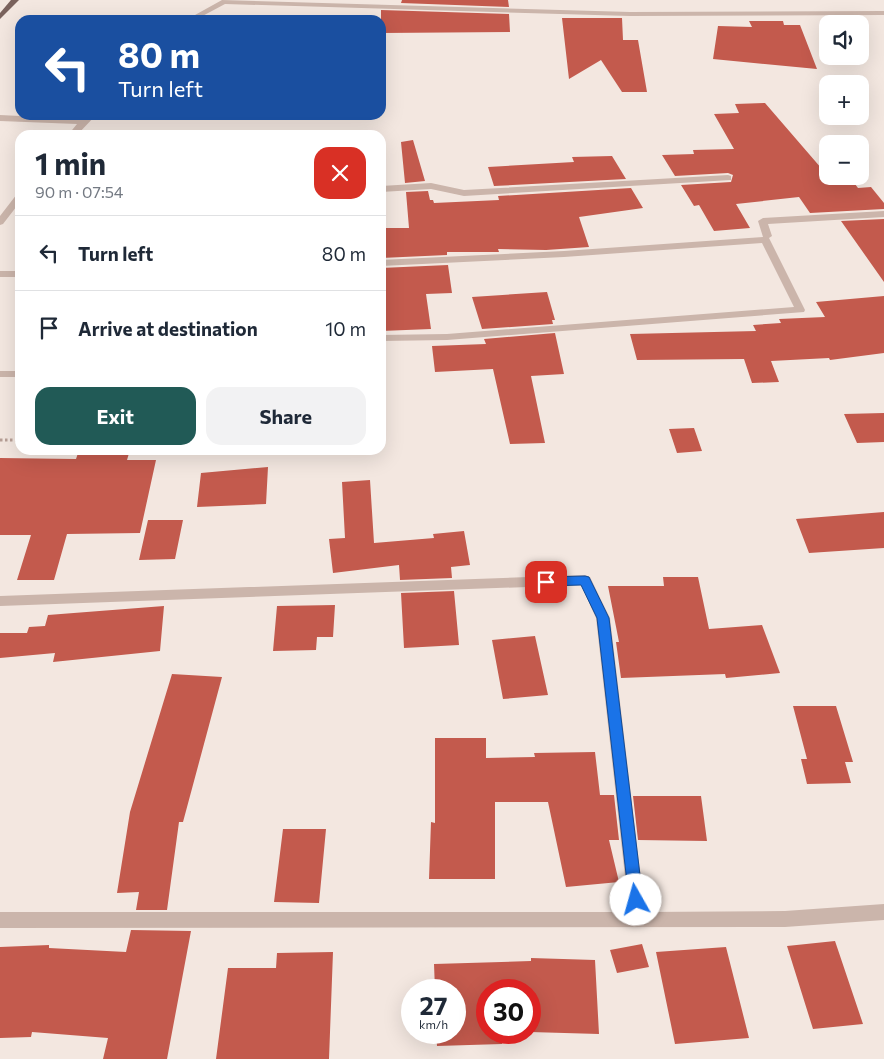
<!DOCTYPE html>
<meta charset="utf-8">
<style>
body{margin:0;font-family:Commissioner,sans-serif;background:#f2f2f3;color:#1f2937;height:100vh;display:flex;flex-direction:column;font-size:19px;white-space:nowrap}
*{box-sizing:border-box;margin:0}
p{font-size:16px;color:#747a83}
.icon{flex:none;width:28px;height:28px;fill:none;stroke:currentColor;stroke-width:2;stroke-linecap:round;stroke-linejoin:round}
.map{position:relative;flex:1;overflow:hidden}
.panel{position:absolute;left:15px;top:130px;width:371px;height:325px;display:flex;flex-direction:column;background:#fff;border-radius:15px;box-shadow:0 5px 20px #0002}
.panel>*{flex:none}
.top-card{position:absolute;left:15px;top:15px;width:371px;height:105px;border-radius:15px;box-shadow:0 5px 20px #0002;background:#1a4fa0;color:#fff;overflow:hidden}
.controls{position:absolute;left:819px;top:15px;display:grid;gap:10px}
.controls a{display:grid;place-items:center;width:50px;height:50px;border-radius:10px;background:#fff;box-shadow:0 5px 20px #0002;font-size:25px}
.speed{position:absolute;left:401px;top:979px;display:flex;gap:10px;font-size:25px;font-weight:700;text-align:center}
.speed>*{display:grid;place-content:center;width:65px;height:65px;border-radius:50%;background:#fff;box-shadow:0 5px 20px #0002;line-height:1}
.speed small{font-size:12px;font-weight:400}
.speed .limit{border:8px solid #d22;background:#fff;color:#111}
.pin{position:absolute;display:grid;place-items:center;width:42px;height:42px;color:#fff;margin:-21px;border-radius:10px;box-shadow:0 2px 8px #0006}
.me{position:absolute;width:55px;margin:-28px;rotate:353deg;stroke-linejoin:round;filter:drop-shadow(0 0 4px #0008)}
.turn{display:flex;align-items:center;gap:18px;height:105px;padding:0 20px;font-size:22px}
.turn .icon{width:65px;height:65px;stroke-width:2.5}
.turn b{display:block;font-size:35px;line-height:42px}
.round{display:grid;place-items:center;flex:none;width:52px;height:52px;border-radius:15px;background:#f2f2f3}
.overview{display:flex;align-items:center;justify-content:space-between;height:85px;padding:0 20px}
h1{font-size:30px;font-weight:700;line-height:38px}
.action{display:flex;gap:10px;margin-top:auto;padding:10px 20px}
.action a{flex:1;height:58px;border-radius:15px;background:#215a56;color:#fff;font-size:20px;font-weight:700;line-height:58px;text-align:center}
.action a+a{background:#f2f2f3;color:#1f2937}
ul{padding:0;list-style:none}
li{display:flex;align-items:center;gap:15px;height:75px;padding:0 20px;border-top:1px solid #e0e1e3}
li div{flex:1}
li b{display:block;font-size:19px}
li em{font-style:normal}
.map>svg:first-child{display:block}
.building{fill:#c35a4d}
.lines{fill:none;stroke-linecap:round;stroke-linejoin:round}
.path{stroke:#b79f96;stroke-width:3;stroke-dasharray:2.5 2.5;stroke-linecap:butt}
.street{fill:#cbb5ab;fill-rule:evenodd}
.primary{fill:#7a625c;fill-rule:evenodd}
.route{fill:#1a73e8;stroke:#114b97}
</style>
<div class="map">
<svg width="884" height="1059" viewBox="0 0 884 1059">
<rect width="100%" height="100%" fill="#f3e7e0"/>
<path class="building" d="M402,0H508L509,7L401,3Z
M381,10L509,14L510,32L381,33Z
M562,18H622L623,40H638L647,92H622L601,60L569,79Z
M749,21H783L784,25H800L817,69L713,59L718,26L752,27Z
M765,103L828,176H849L858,188L871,187L884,203V209L810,213L799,197L736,204L750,228L714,231L699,205L694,206L681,185L731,182L733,175L728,173L675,176L662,155L694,154L693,150L734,149L714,114L739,113L735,104Z
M413,140L425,181L405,183L401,142Z
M612,156L626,179L494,186L488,167L574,162L572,157Z
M631,188L643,208L579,217L589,247L546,250L498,249L499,252H447V255L381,258V228H409L406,192L428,191L430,200H433L434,203L499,200L498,196Z
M884,219V282L841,221Z
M448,265L452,293L426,294L431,329L381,331V268Z
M547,292L555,320H552L553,324L482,329L472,297Z
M884,296V353L830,360L829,358L771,361L779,382L752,383L744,359L637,360L630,334L756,331L753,325L781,323L779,319L825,317L816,302Z
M555,333L564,374L531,376L545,443L510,444L493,369L435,372L432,346L486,344L484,339Z
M884,413V442L857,443L844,414Z
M694,428L702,451L677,453L669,429Z
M79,450H130L127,460H156L140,533L67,534L54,580H17L31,535H0V458L76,459Z
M268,467L266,504L197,507L201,473Z
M370,480L374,543L434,538L433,534L464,531L470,565L451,567L452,578L400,580L399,565L333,573L329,539L345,538L342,482Z
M884,512V548L809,553L796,519Z
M148,520H183L175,559L139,560Z
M663,577H698L709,629L762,625L780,673L726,678L725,674L621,678L616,642H619L608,586H664Z
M454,591L459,645L404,648L401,593Z
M335,605L333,637H317L316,650L273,651L277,606Z
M164,606L160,651L53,662L55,653L0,658V633H27L29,627L45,626L48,615Z
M535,636L548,695L503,699L492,640Z
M172,674L222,677L183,822H179L167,910H136L139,892L117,893L130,812Z
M793,706H836L853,762H845L851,783L807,784L801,759H807Z
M435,738H486V758L535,757L534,753L595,752L600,795H614L619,840H609L619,882L566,887L548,802H495V879H429L431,822L435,823Z
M633,796H701L707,841L638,840Z
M283,829H326L319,903L274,902Z
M131,930L191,931L167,1059H103L108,1038L32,1032L31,1037L0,1038V947L49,945V948L126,952Z
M835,941L863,1024L813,1029L787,946Z
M642,944L649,967L617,973L610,950Z
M726,947L749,1038L675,1044L656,952Z
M333,952L329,1059H216L228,968H276L277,953Z
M531,958L595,960L599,1034L530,1032V990H488V1032H501L502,1044L437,1046L436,1032H455V990H435L434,964L531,961Z"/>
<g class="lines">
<path class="path" d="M0,440H20"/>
<path class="street" d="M222,0L630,12L884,11V15L630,16L225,4L195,20H186Z
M0,115L81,119L87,115H96L77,135H68L77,124L0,121Z
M728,175L731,176V180L464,196L431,189L381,192V186L431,183L464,190Z
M20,193V202L3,224L0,225V216L17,194Z
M884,211V217L768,224L772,236L769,238L805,310L804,312L447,340L381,341V335L447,334L794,307L762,243L564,257L381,266V260L564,251L763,237L758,221L763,218Z
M0,271H20V277H0Z
M0,371H20V377H0Z
M585,575L590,577L610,618L645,912L785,911L884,904V920L785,927L0,928V912H629L596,618L581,585L0,606V596Z"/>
<path class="primary" d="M11,0H19L0,19V13Z"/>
</g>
<path class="route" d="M585,576L589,577L609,618L643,900L641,905L636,907L631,905L629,900L597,618L581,585L546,586L540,582L546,577Z"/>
</svg>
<div class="controls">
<a><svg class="icon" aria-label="sound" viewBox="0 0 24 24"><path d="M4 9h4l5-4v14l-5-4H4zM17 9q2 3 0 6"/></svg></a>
<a>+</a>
<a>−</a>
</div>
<div class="speed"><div>27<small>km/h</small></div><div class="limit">30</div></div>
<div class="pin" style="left:546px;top:582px;background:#d93025"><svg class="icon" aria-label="arrive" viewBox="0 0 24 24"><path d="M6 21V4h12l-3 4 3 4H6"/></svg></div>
<svg class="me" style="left:636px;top:900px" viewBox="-20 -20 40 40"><circle r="19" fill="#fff"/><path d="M0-13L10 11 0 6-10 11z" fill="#1a73e8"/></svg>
<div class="top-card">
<div class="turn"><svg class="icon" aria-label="left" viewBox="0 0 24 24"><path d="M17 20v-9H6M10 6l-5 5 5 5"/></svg><div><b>80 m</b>Turn left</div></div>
</div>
<section class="panel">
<div class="overview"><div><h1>1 min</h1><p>90 m · 07:54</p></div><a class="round" style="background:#d93025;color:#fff"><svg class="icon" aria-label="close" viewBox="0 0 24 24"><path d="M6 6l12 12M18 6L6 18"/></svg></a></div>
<ul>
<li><svg class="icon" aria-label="left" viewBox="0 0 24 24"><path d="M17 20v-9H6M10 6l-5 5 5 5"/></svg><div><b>Turn left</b></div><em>80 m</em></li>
<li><svg class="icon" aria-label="arrive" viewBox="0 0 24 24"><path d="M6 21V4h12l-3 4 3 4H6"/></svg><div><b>Arrive at destination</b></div><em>10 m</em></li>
</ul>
<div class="action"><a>Exit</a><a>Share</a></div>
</section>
</div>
